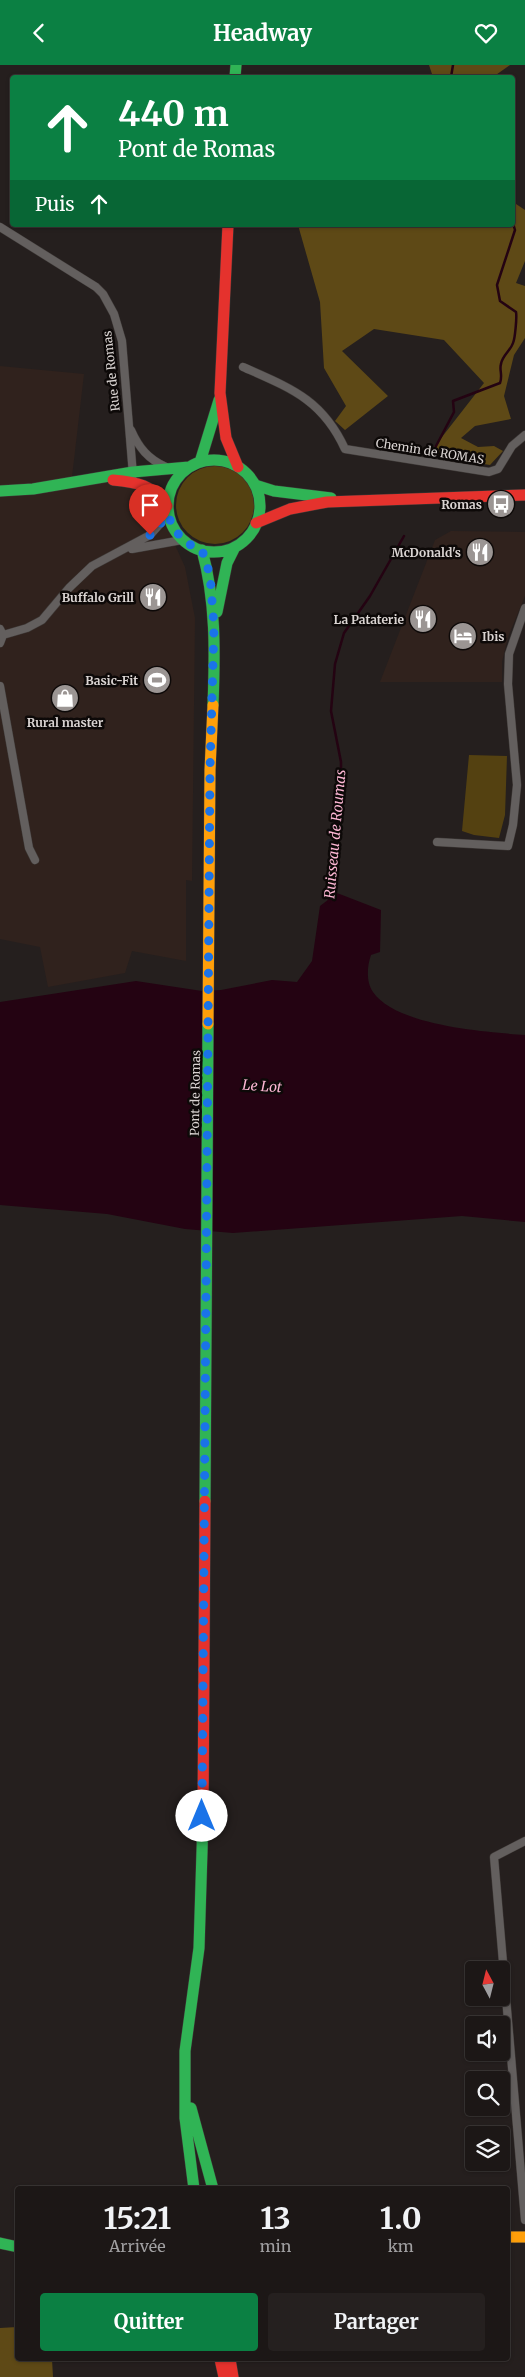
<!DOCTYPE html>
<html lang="fr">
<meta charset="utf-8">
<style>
body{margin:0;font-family:Merriweather,serif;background:#25201f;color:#f1f3f6;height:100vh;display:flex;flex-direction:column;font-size:19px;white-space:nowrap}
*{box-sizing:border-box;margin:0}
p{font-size:16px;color:#a09fa1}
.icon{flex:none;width:28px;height:28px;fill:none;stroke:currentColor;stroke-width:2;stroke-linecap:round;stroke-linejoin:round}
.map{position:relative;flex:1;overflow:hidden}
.sheet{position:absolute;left:15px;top:2121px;width:495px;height:175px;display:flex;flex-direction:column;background:#1c1716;border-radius:5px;box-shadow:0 1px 4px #0004,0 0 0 1px #3a3635}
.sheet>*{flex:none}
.hud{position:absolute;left:10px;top:10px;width:505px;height:152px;border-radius:5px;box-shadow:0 1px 4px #0004,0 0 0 1px #3a3635;background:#0b8043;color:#fff;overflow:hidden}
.needle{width:32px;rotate:353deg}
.fabs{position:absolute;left:465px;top:1896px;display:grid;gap:10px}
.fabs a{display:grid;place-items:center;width:45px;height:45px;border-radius:5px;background:#1c1716;box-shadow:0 1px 4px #0004,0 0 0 1px #3a3635;font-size:25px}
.pin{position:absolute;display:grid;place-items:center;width:42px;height:42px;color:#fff;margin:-51px -21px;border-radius:50% 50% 50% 0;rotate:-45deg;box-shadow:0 0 5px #0007}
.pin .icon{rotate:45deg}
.me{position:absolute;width:55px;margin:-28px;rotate:0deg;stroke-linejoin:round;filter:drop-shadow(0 0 4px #0008)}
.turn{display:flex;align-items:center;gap:18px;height:105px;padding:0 25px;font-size:22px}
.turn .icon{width:65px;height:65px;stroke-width:2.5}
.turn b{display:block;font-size:35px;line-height:42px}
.then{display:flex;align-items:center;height:48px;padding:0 25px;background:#0003;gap:10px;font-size:19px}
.eta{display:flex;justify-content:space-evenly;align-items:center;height:85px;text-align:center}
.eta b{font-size:30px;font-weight:700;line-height:35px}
.primary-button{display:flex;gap:10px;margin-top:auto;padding:10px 25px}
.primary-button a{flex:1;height:58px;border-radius:5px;background:#0b8043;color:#fff;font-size:20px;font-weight:700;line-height:58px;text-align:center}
.primary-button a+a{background:#25201f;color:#f1f3f6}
header{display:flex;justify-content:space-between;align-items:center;height:65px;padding:0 25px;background:#0b8043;color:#fff;font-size:22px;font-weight:700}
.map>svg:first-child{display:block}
.built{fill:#30221d}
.green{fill:#544111}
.forest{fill:#5e4916}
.water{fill:#240312}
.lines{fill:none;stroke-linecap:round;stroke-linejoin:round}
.stream{stroke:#240312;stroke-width:2.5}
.street-casing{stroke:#3f3a38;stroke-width:9}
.fast-casing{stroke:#3f3a38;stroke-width:12}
.slow-casing{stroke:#3f3a38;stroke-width:12}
.jam-casing{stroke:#3f3a38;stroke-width:12}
.street{stroke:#635f5e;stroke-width:8}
.fast{stroke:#30b455;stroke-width:11}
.slow{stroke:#ff9f0a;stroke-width:11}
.jam{stroke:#e5322d;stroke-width:11}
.route{stroke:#1a73e8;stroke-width:9;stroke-dasharray:0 16.2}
.labels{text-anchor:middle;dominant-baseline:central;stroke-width:5;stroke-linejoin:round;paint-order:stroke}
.street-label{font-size:12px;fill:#dad4d2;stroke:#0d0908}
.poi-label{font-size:12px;font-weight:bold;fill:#dad4d2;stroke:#0d0908;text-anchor:end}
.water-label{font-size:14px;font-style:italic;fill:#fcb6d3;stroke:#0d0908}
</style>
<header><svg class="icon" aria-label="back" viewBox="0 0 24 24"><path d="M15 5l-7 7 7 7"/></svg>Headway<svg class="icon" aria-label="heart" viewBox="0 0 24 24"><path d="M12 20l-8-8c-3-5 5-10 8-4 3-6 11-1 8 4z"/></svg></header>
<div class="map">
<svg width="525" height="2312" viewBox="0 0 525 2312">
<rect width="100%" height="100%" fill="#251f1e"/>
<path class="built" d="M0,301L84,309L72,412L136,422L157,440L185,502L195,553L192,816L186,815V896L132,886L125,908L48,922L40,882L0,874Z
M451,466L525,467V531L508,572L502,597V617H380L435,475Z"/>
<path class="green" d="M176 440a39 39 0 1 1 78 0a39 39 0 1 1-78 0Z
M469,690L507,691L505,750L499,773L474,770L462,766Z"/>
<path class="forest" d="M429,0H510L493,12H433Z
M513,137L525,145V196L516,218L525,221V273L514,290L504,331L511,354L475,361L461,373L478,382L494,381L503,386L490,400L428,390L484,318L444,275L374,264L342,286L388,331L345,365L335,356L346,341L324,303L320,237L298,160H512Z
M17,2262L18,2294H52L53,2312H0V2263Z"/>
<path class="water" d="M337,828L381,845L380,887L371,890C367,901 366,917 373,927C396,961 487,967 525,970V1157L462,1151L233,1168L185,1164L107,1149L0,1140V937L136,916L202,926L221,925L272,915L297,917L312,896L320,841Z"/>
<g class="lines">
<path class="stream" d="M451,12L453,0
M435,383L454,347L453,336L500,318C503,310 499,305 501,299C502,291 511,285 513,278C515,274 517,252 516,247L500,236L497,220L515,165L512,155
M329,837L330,811L341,732V697L331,646L335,599L344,568L370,531L404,471"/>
<g class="street-casing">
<path id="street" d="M0,162L96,222L103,229L114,249L122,276L133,410
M243,302C290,323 322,334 345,384L489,407L498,404L512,381L525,370
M131,365C139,383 148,394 166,402
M132,484L182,475
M0,564L3,570L0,578
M3,570L27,563L42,555L69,523L92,501L150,470L168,450
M0,621L29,783L35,795
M437,777L508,781L513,760L517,720L508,619L509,589L525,543
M525,1776L494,1792L525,2155"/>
</g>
<g class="fast-casing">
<path id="fast" d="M235,12L236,0
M168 441a46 46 0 1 1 92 0a46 46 0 1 1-92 0Z
M200,397L219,335
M255,420L274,426L331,433
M0,426L33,424L133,407L189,402
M202,485C216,536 215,588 213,640
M217,547L227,498L235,482
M205,1436L208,959
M191,2043L213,2124
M194,2124L185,2053V1986L199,1883L203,1754
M0,2178L18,2182"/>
</g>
<g class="slow-casing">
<path id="slow" d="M208,959L210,705L213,640
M508,2172H525"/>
</g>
<g class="jam-casing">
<path id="jam" d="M228,160L220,328L226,373L238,402
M113,415C136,417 154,420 167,441
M256,458L290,444L327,437L525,430
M203,1754L205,1436
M220,2294L224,2312
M230,2294L233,2312"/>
</g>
<use href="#street" class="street"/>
<use href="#fast" class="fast"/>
<use href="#slow" class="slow"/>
<use href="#jam" class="jam"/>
</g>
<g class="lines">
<path class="route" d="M150,470L168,450C175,468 184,479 202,485L210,510L214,562L210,704L202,1751"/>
</g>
<defs>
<g id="bus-disc" transform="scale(1.4375)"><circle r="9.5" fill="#9b9593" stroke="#0d0908"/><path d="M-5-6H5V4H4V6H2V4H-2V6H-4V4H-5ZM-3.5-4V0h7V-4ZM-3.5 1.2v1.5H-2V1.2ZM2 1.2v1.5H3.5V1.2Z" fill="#fff"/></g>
<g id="restaurant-disc" transform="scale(1.4375)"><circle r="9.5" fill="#9b9593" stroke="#0d0908"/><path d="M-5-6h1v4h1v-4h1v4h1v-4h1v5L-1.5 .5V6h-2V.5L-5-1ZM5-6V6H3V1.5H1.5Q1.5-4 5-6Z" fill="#fff"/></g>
<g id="hotel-disc" transform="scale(1.4375)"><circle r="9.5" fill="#9b9593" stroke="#0d0908"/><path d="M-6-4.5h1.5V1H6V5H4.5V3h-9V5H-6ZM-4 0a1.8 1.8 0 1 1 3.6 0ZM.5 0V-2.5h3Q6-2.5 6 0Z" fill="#fff"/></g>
<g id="stadium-disc" transform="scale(1.4375)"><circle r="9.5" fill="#9b9593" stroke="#0d0908"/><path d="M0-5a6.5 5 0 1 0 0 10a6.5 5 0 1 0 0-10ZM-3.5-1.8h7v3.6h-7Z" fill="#fff"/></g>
<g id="shop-disc" transform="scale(1.4375)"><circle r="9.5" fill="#9b9593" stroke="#0d0908"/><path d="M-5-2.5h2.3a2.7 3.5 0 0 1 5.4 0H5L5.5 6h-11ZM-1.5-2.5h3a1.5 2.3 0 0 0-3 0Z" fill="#fff"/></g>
</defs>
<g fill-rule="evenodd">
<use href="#bus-disc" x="501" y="439"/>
<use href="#restaurant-disc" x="480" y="487"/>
<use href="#restaurant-disc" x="153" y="532"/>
<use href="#restaurant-disc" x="423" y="554"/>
<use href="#hotel-disc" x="463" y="571"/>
<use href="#stadium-disc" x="157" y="615"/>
<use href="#shop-disc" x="65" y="633"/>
</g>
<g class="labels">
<g class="street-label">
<text transform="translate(111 306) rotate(-96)">Rue de Romas</text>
<text transform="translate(430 386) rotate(9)">Chemin de ROMAS</text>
<text transform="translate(195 1028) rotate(-89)">Pont de Romas</text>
</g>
<g class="poi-label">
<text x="482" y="439">Romas</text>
<text x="461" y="487">McDonald's</text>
<text x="134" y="532">Buffalo Grill</text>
<text x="404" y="554">La Pataterie</text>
<text x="482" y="571" text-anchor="start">Ibis</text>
<text x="138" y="615">Basic-Fit</text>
<text x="65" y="657" text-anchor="middle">Rural master</text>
</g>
<g class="water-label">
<text transform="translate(335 769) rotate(-85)">Ruisseau de Roumas</text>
<text transform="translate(262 1021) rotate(4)">Le Lot</text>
</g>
</g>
</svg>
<div class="fabs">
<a><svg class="needle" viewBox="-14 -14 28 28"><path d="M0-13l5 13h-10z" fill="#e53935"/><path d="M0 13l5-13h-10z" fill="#a09fa1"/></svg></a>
<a><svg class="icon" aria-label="sound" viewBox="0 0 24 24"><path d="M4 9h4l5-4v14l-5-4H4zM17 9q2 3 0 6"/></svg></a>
<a><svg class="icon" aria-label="search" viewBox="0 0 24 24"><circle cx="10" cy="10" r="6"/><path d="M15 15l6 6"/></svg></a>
<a><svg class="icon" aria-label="layers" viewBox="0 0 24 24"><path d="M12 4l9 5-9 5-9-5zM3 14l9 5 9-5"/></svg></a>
</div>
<div class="pin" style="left:150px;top:470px;background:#d93025"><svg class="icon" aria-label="arrive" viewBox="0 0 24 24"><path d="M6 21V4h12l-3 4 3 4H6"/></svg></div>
<svg class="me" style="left:202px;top:1751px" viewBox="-20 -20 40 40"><circle r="19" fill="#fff"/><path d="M0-13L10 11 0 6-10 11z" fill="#1a73e8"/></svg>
<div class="hud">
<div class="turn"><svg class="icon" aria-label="ahead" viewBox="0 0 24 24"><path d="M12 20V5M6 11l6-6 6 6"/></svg><div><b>440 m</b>Pont de Romas</div></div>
<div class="then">Puis<svg class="icon" aria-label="ahead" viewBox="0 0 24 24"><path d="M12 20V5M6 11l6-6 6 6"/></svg></div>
</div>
<section class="sheet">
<div class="eta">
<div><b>15:21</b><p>Arrivée</p></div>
<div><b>13</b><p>min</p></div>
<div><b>1.0</b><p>km</p></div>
</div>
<div class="primary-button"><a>Quitter</a><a>Partager</a></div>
</section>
</div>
